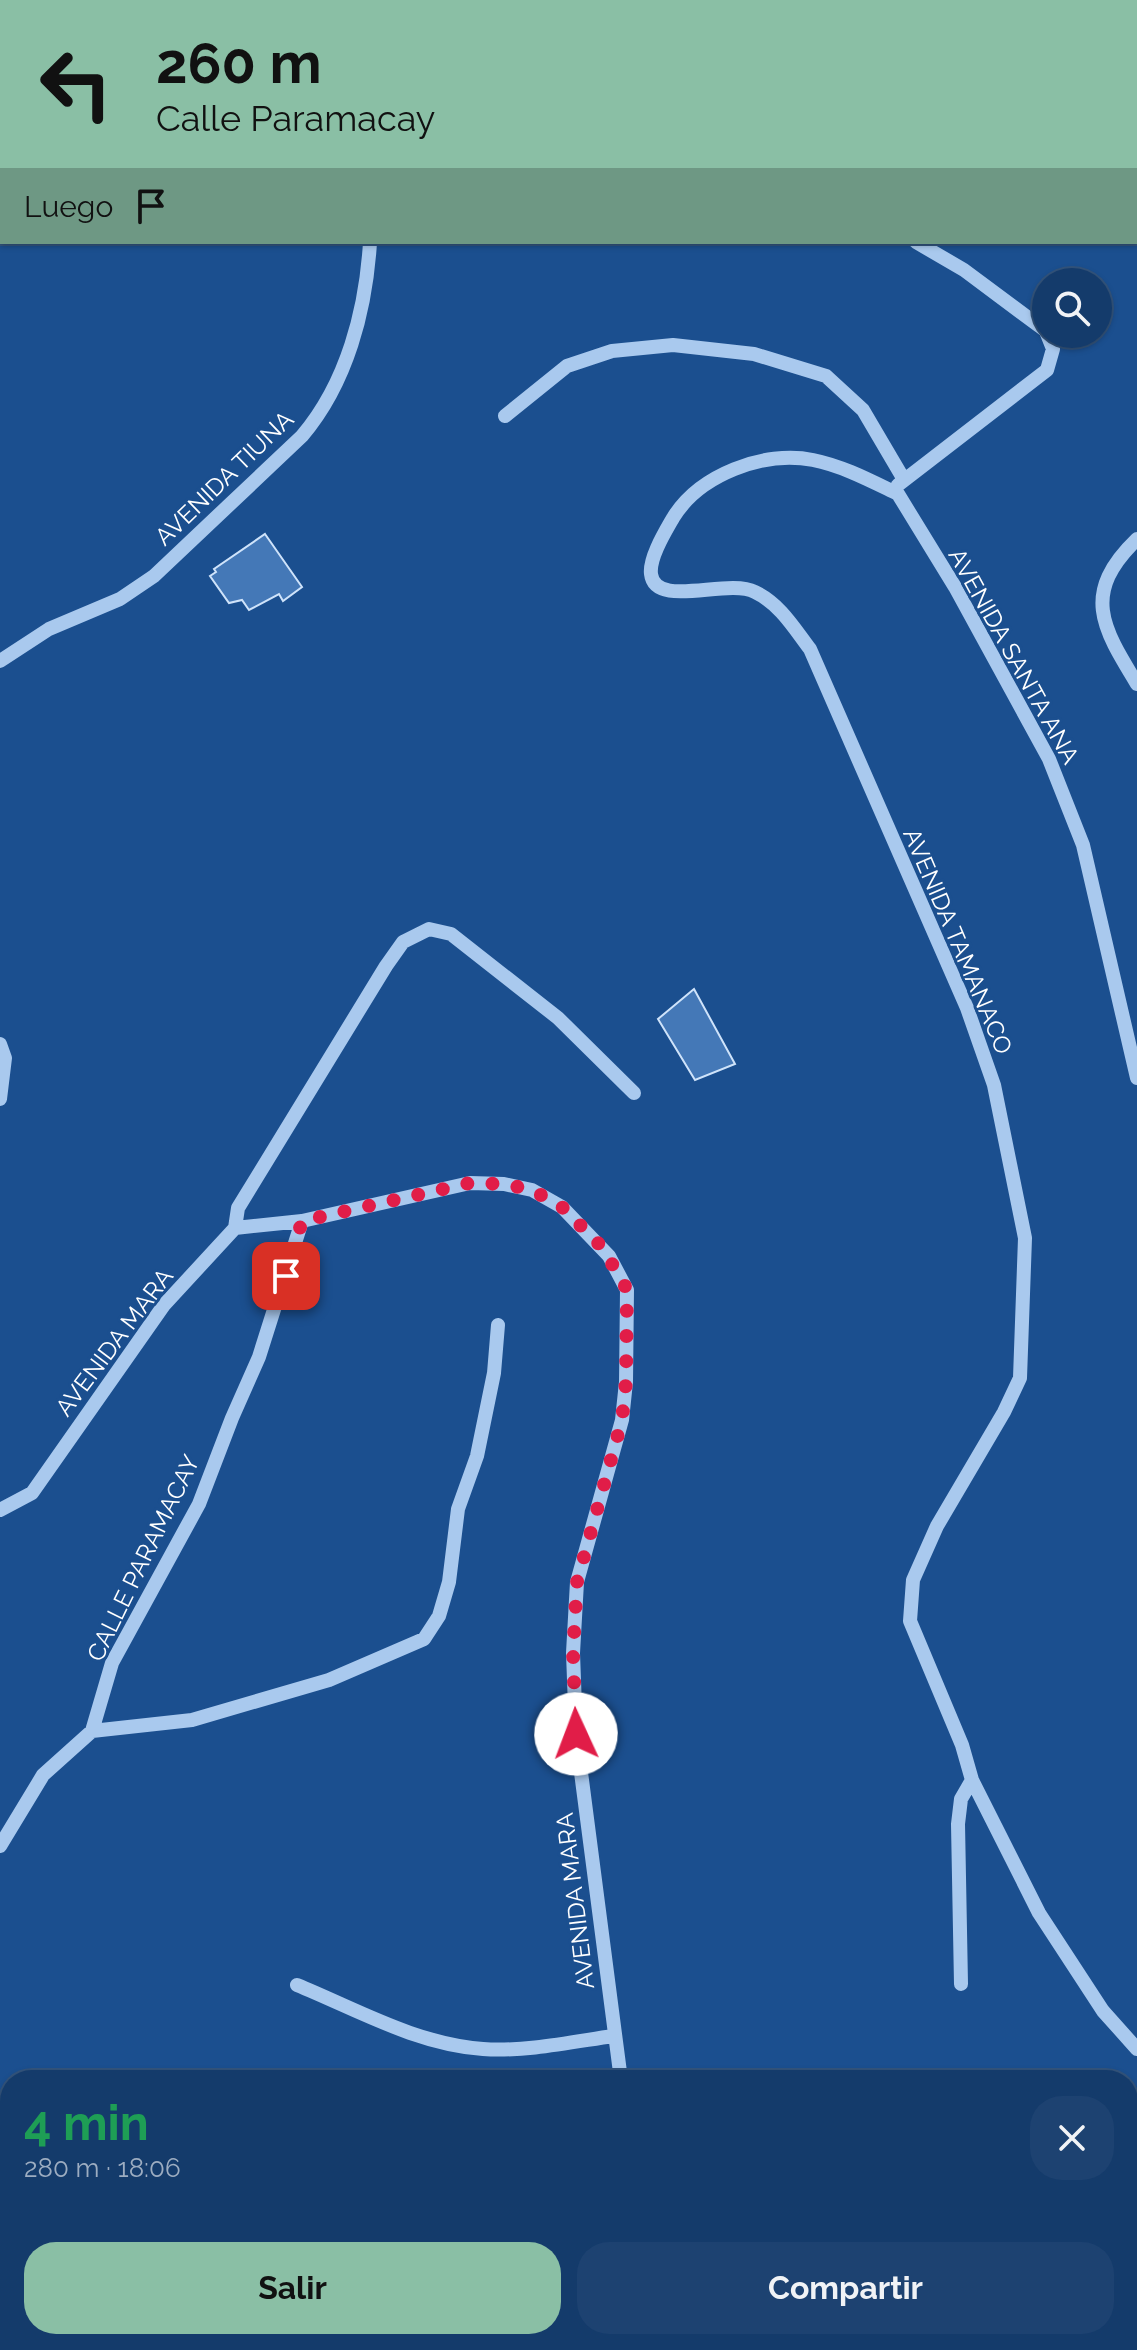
<!DOCTYPE html>
<html lang="es">
<meta charset="utf-8">
<style>
body{margin:0;font-family:Raleway,sans-serif;background:#1d4271;color:#f1f3f6;height:100vh;display:flex;flex-direction:column;font-size:30px;white-space:nowrap}
*{box-sizing:border-box;margin:0}
p{font-size:26px;color:#9dadc1}
.icon{flex:none;width:44px;height:44px;fill:none;stroke:currentColor;stroke-width:2;stroke-linecap:round;stroke-linejoin:round}
.map{position:relative;flex:1;overflow:hidden}
.drawer{position:absolute;left:0px;top:2070px;width:1138px;height:280px;display:flex;flex-direction:column;background:#143b6b;border-radius:32px 32px 0 0;box-shadow:0 2px 6px #0004,0 0 0 2px #33557e}
.drawer>*{flex:none}
.top-card{position:absolute;left:0px;top:0px;width:1138px;height:244px;box-shadow:0 2px 6px #0004,0 0 0 2px #33557e;background:#8abfa5;color:#111;overflow:hidden}
.controls{position:absolute;left:1032px;top:268px;display:grid;gap:16px}
.controls a{display:grid;place-items:center;width:80px;height:80px;border-radius:50%;background:#143b6b;box-shadow:0 2px 6px #0004,0 0 0 2px #33557e;font-size:40px}
.pin{position:absolute;display:grid;place-items:center;width:68px;height:68px;color:#fff;margin:-34px;border-radius:16px;box-shadow:0 4px 12px #0006}
.me{position:absolute;width:88px;margin:-44px;rotate:358deg;stroke-linejoin:round;filter:drop-shadow(0 0 6px #0008)}
.turn{display:flex;align-items:center;gap:28px;height:168px;padding:0 24px;font-size:36px}
.turn .icon{width:104px;height:104px;stroke-width:2.5}
.turn b{display:block;font-size:56px;line-height:68px}
.then{display:flex;align-items:center;height:76px;padding:0 24px;background:#0003;gap:16px;font-size:30px}
.round{display:grid;place-items:center;flex:none;width:84px;height:84px;border-radius:32px;background:#1d4271}
.headline{display:flex;align-items:center;justify-content:space-between;height:136px;padding:0 24px}
h1{font-size:48px;font-weight:700;line-height:60px;color:#1e9e55}
.action{display:flex;gap:16px;margin-top:auto;padding:16px 24px}
.action a{flex:1;height:92px;border-radius:32px;background:#8abfa5;color:#111;font-size:32px;font-weight:700;line-height:92px;text-align:center}
.action a+a{background:#1d4271;color:#f1f3f6}
.map>svg:first-child{display:block}
.building{fill:#4478b7;stroke:#cfe3fa;stroke-width:2}
.lines{fill:none;stroke-linecap:round;stroke-linejoin:round}
.minor{stroke:#a9c9ee;stroke-width:14}
.route{stroke:#e11d48;stroke-width:14;stroke-dasharray:0 25.2}
.labels{text-anchor:middle;dominant-baseline:central;stroke-width:6;stroke-linejoin:round;paint-order:stroke}
.street-label{font-size:24px;fill:#fff;stroke:#1b4f8f}
</style>
<div class="map">
<svg width="1137" height="2350" viewBox="0 0 1137 2350">
<rect width="100%" height="100%" fill="#1b4f8f"/>
<path class="building" d="M265,534L302,587L283,601L279,594L249,610L242,600L229,603L210,576L216,572L214,569Z
M694,989L735,1064L695,1080L658,1019Z"/>
<g class="lines">
<path class="minor" d="M385,0L388,2
M409,0V2
M602,0L608,2
M693,0L697,2
M1136,125H1137
M1136,177L1137,178
M916,242L964,270L1046,331
M505,416L567,366L612,351L673,345L754,354L826,376L863,410L903,478
M898,485L1047,370L1053,349L1047,334
M898,494C871,481 843,466 813,460C764,450 699,475 673,518C665,532 649,558 651,574C655,609 727,578 755,592C780,604 794,628 810,649L967,1008L994,1085L1025,1238L1020,1378L1004,1412L937,1526L913,1580L910,1621L962,1745L972,1780L1039,1913L1103,2011L1137,2049
M898,494L955,587L1049,759L1083,845L1137,1078
M1137,539C1081,593 1102,627 1137,684
M0,661L49,629L120,599L154,576L302,436C347,383 366,310 370,242
M0,1044L5,1058L0,1099
M235,1228L238,1208L386,966L403,942L429,929L451,934L558,1018L634,1093
M0,1510L32,1493L164,1305L235,1228L302,1221L470,1183L504,1184L532,1190L562,1207L609,1256L627,1290L626,1382L622,1420L577,1582L573,1653L576,1734L621,2080
M92,1731L192,1720L329,1680L424,1639L439,1616L449,1582L458,1509L477,1456L494,1373L498,1325
M0,1846L43,1775L92,1731L112,1663L199,1504L232,1418L259,1357L302,1221
M961,1984L958,1824L961,1799L972,1780
M297,1985C358,2010 416,2044 483,2049C525,2052 572,2042 613,2036
M0,2126L10,2133
M318,2340L334,2350
M772,2340L786,2350
M213,2350L220,2340"/>
</g>
<g class="lines">
<path class="route" d="M286,1276L302,1221L470,1183L504,1184L532,1190L562,1207L598,1243L618,1273L627,1290L626,1382L622,1420L577,1582L573,1653L576,1734"/>
</g>
<g class="labels">
<g class="street-label">
<text transform="translate(224 478) rotate(-44)">AVENIDA TIUNA</text>
<text transform="translate(1014 656) rotate(61)">AVENIDA SANTA ANA</text>
<text transform="translate(958 941) rotate(67)">AVENIDA TAMANACO</text>
<text transform="translate(114 1342) rotate(-53)">AVENIDA MARA</text>
<text transform="translate(143 1558) rotate(-64)">CALLE PARAMACAY</text>
<text transform="translate(575 1901) rotate(-97)">AVENIDA MARA</text>
</g>
</g>
</svg>
<div class="controls">
<a><svg class="icon" aria-label="search" viewBox="0 0 24 24"><circle cx="10" cy="10" r="6"/><path d="M15 15l6 6"/></svg></a>
</div>
<div class="pin" style="left:286px;top:1276px;background:#d93025"><svg class="icon" aria-label="arrive" viewBox="0 0 24 24"><path d="M6 21V4h12l-3 4 3 4H6"/></svg></div>
<svg class="me" style="left:576px;top:1734px" viewBox="-20 -20 40 40"><circle r="19" fill="#fff"/><path d="M0-13L10 11 0 6-10 11z" fill="#e11d48"/></svg>
<div class="top-card">
<div class="turn"><svg class="icon" aria-label="left" viewBox="0 0 24 24"><path d="M17 20v-9H6M10 6l-5 5 5 5"/></svg><div><b>260 m</b>Calle Paramacay</div></div>
<div class="then">Luego<svg class="icon" aria-label="arrive" viewBox="0 0 24 24"><path d="M6 21V4h12l-3 4 3 4H6"/></svg></div>
</div>
<section class="drawer">
<div class="headline"><div><h1>4 min</h1><p>280 m · 18:06</p></div><a class="round"><svg class="icon" aria-label="close" viewBox="0 0 24 24"><path d="M6 6l12 12M18 6L6 18"/></svg></a></div>
<div class="action"><a>Salir</a><a>Compartir</a></div>
</section>
</div>
